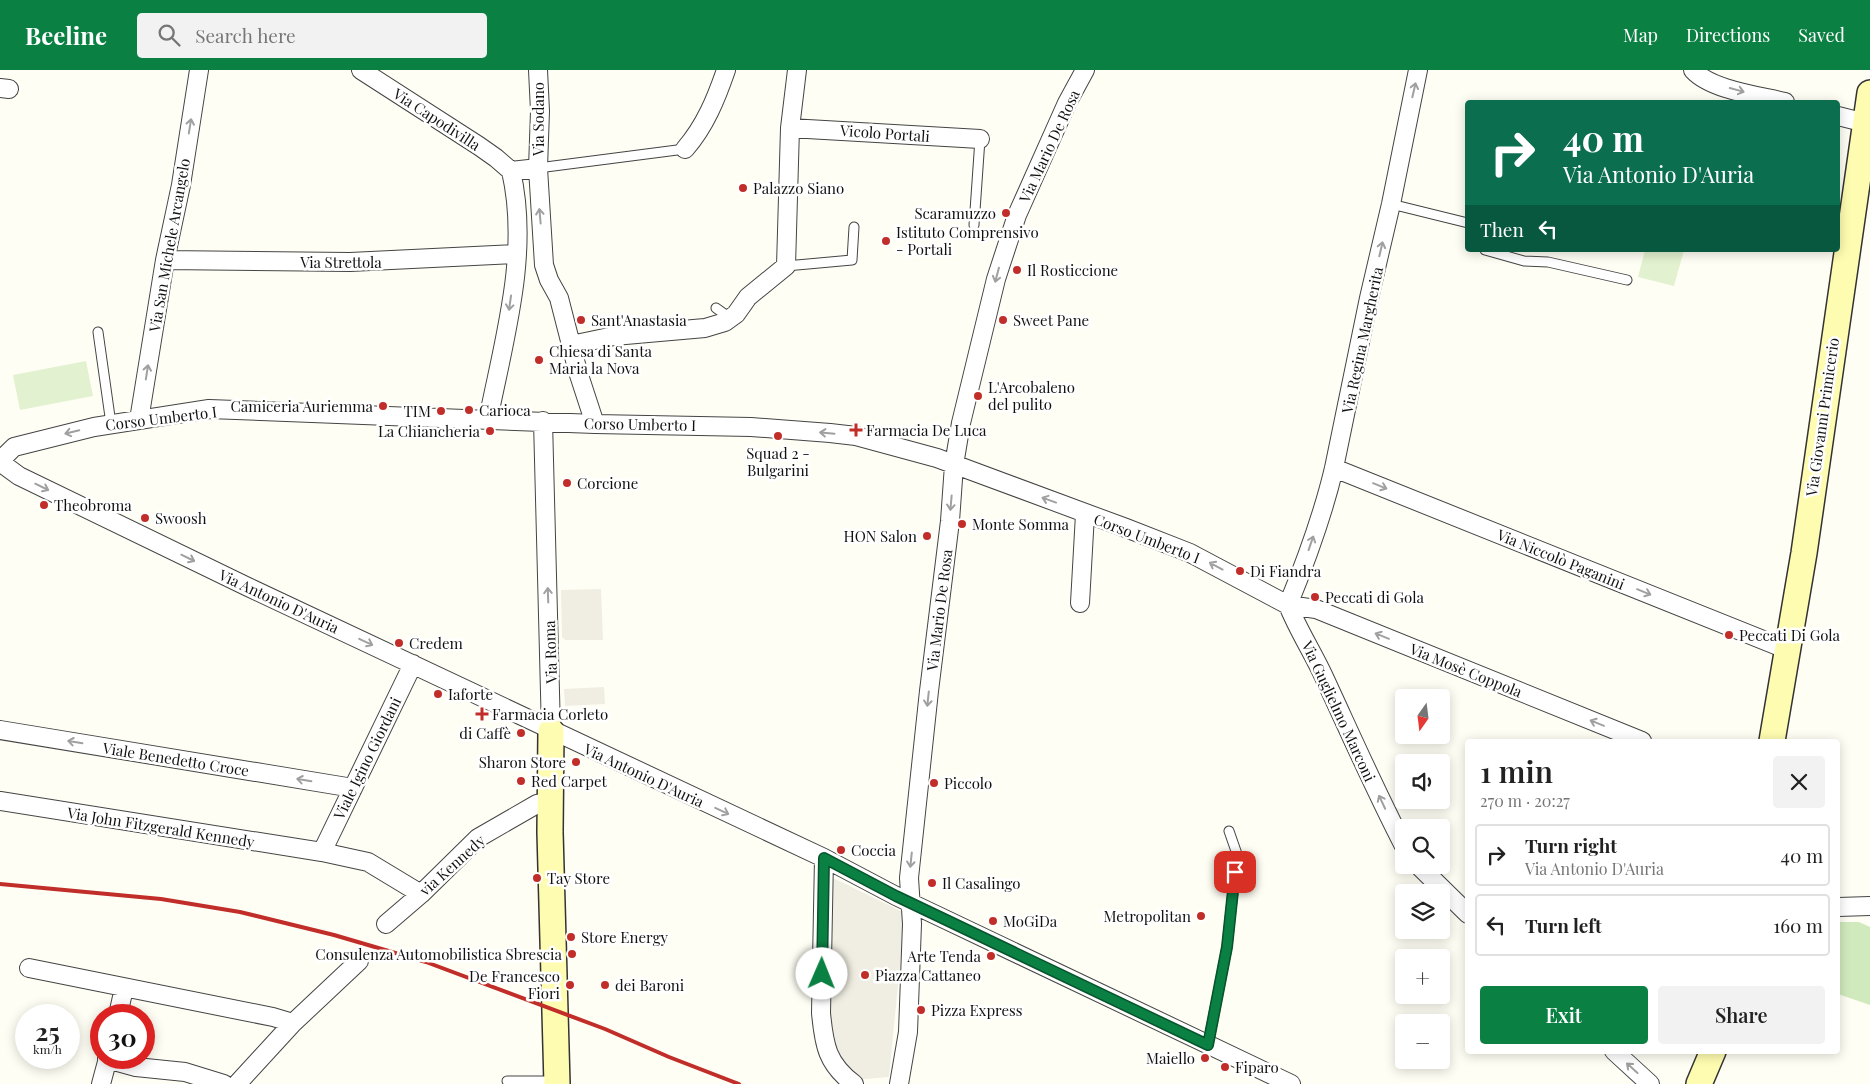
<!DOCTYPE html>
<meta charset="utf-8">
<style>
body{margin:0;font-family:"Playfair Display",serif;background:#f2f2f2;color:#222;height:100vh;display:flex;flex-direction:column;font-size:19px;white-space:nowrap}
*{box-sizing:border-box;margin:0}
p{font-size:16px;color:#767676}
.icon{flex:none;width:28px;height:28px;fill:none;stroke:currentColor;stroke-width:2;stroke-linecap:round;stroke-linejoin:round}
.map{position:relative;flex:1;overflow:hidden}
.details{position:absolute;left:1465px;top:669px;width:375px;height:315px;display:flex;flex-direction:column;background:#fff;border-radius:5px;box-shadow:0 2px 12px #0003}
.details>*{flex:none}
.top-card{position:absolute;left:1465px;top:30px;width:375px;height:152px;border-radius:5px;box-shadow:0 2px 12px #0003;background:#0b6e4f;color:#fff;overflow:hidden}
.needle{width:32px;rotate:194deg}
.controls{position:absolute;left:1395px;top:619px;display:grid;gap:10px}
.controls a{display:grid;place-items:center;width:55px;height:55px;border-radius:5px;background:#fff;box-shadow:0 2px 12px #0003;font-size:25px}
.speed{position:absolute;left:15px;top:934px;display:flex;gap:10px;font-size:25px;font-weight:700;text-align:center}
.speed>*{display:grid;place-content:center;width:65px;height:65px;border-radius:50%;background:#fff;box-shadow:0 2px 12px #0003;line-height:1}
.speed small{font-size:12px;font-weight:400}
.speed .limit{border:8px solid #d22;background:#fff;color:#111}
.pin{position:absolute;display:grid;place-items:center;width:42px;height:42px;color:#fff;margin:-21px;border-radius:10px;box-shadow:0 2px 8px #0006}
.me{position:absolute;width:55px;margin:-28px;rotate:1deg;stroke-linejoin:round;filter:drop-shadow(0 0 4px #0008)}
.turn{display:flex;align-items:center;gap:18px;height:105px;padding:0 15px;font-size:22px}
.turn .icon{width:65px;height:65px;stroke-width:2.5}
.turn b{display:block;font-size:35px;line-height:42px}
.then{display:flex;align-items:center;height:48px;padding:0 15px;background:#0003;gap:10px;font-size:19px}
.round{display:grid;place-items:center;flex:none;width:52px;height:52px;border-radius:5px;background:#f2f2f2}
.summary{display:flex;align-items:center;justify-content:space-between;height:85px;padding:0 15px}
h1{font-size:30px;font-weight:600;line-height:38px}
.action{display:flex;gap:10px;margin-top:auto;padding:10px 15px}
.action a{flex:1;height:58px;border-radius:5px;background:#0b8043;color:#fff;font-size:20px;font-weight:600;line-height:58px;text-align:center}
.action a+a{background:#f2f2f2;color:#222}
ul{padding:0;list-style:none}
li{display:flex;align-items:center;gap:15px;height:62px;margin:0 10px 8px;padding:0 5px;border:2px solid #e0e0e0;border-radius:5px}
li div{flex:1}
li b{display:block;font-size:19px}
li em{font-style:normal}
header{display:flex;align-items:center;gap:30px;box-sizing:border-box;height:70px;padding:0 25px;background:#0b8043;color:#fff}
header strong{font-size:24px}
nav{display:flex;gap:28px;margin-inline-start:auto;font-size:18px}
.search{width:350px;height:45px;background:#f2f2f2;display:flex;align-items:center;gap:12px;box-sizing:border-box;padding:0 18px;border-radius:5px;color:#767676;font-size:19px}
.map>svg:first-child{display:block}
.green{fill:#d1eabd}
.pitch{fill:#e2f1cf}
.plaza{fill:#f0eee2}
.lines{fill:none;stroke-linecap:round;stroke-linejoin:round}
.lane-casing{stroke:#444;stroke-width:11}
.street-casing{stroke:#444;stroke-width:20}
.secondary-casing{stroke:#333;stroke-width:28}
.lane{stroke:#fff;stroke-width:9}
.street{stroke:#fff;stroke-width:18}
.secondary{stroke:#fefcb0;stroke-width:25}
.rail{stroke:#c12e29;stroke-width:4}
.oneway{stroke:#a0a0a0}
.route-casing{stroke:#07532c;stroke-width:12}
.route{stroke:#0b8043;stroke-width:9}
.poi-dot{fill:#c12e29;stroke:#fff;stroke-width:2}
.labels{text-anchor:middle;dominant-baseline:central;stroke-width:5;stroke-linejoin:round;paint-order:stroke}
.street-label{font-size:15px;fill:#111;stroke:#fff}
.poi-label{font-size:15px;fill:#111;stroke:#fff;text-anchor:start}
</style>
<header>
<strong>Beeline</strong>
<div class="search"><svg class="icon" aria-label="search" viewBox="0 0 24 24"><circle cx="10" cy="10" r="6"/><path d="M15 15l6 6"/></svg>Search here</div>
<nav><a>Map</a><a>Directions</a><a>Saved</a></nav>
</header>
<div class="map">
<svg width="1870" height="1014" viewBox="0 0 1870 1014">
<rect width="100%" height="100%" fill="#fffef4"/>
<path class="green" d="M1838,852H1859L1870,857V935L1838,924Z"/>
<path class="pitch" d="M1645,180H1684L1674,216L1638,207Z
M86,291L93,326L20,340L13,305Z"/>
<path class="plaza" d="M601,519L603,570H565L562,567L561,520Z
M604,617L605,634L565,636L564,619Z
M831,807L905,843L889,1007L854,1010L831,966Z"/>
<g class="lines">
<g class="lane-casing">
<path id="lane" d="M538,98L685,79
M1391,134L1468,153
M974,155L980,69
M1485,180L1524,191L1548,192L1627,210
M786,196L852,190L854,157
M716,238L730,248
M98,262L111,354
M1208,975L1227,877L1237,784L1229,761
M507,1011H556"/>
</g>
<g class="street-casing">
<path id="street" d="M361,0L479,76L496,88L511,101
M1418,0L1391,134L1369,228L1334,398C1323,445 1306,491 1288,535L1316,539L1642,671
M1693,0C1711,20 1760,26 1785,32
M0,18L9,19
M1838,46L1870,54
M790,58L980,69
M685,79C705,56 716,29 726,0
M538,98L540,41L538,0
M165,190L350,192L517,184
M571,275L614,266L705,258L725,252L736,244L748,227L786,196L790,58L797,0
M139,350L165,190L181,115L199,0
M488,350C504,269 530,183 511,101L538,98L544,195L549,210L559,228L578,302L595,354
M543,351L551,661
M0,391L14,377L94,357L209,339L595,354L751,357L830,363L856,366L937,388L1126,458L1190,483L1288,535C1298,560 1313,583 1324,607C1350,663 1375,720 1404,776
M0,392L19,406L248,517L824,788L896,826L1291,1014
M1334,398L1788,580
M1080,533L1085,444
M0,660L353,718
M0,731L322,782L368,792L421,824
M322,782L413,594
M824,788L821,943C824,975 827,994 854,1014
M1418,795L1468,844
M1838,837L1870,836
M386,854L421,824L478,768L537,734L551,732
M29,898L273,947L293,953
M118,945L124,918
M1614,981L1650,1014
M107,989L136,997L185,1002L224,1014
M101,1014L108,988
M237,1014L293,953L359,891
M899,1014L908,962L912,854L909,808L929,621L950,451L954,395L961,353L996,209L1017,145L1067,33L1085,0"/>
</g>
<g class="secondary-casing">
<path id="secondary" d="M551,661L550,762L557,1014
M1772,671L1804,483L1870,23
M1699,1014L1713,981"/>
</g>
<use href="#lane" class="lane"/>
<use href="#street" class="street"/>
<use href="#secondary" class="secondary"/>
<path class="rail" d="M0,814L161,829L240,842L334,865L426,892L605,959L669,987L739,1014"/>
</g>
<defs><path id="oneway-shaft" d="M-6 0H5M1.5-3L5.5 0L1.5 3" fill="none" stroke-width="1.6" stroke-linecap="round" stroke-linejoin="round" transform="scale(1.25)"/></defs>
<g class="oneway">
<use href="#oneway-shaft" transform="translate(1414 20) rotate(-77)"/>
<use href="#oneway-shaft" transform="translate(1737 20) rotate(15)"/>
<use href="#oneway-shaft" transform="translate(190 56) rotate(-81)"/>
<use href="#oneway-shaft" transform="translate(540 146) rotate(-95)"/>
<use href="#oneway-shaft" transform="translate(1381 179) rotate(-77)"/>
<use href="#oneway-shaft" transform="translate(997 205) rotate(105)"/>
<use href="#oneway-shaft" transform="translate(510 233) rotate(98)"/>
<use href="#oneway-shaft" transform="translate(147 302) rotate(-81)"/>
<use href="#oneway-shaft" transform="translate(72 362) rotate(166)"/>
<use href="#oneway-shaft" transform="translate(827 363) rotate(-175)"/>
<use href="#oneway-shaft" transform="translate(1380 416) rotate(22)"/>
<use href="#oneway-shaft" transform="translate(42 417) rotate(26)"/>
<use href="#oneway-shaft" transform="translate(1049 430) rotate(-160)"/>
<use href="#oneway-shaft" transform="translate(951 433) rotate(95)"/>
<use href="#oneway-shaft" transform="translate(1311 473) rotate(-71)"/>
<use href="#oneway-shaft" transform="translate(188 488) rotate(26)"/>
<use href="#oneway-shaft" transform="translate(1216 496) rotate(-152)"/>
<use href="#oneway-shaft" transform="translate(1644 522) rotate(22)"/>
<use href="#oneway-shaft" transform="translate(548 525) rotate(-92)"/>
<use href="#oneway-shaft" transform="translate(1382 566) rotate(-158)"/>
<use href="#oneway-shaft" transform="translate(366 572) rotate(25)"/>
<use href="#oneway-shaft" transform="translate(928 629) rotate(96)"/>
<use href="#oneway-shaft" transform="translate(1597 653) rotate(-158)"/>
<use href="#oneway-shaft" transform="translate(75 672) rotate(-171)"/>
<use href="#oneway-shaft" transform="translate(304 710) rotate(-171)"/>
<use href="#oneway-shaft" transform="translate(1382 732) rotate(-115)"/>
<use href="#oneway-shaft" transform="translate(722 741) rotate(25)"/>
<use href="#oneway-shaft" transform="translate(911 790) rotate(96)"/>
<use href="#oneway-shaft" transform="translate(1632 998) rotate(-138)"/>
</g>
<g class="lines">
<g class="route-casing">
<path id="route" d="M822,904L824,788L896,826L1208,975L1227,877L1235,802"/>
</g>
<use href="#route" class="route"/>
</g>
<g class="poi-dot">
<circle cx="743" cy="118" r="5"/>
<circle cx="1006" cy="143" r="5"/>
<circle cx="886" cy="171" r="5"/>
<circle cx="1017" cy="200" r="5"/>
<circle cx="581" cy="250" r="5"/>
<circle cx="1003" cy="250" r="5"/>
<circle cx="539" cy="290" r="5"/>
<circle cx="978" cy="326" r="5"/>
<circle cx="383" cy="336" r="5"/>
<circle cx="469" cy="340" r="5"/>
<circle cx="441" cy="341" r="5"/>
<path d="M853.5 352.5h5v5h5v5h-5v5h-5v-5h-5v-5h5z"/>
<circle cx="490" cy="361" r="5"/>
<circle cx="778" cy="366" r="5"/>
<circle cx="567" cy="413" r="5"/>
<circle cx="44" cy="435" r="5"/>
<circle cx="145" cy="448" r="5"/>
<circle cx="962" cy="454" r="5"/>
<circle cx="927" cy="466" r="5"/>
<circle cx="1240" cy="501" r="5"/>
<circle cx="1315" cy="527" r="5"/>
<circle cx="1729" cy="565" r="5"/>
<circle cx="399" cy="573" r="5"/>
<circle cx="438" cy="624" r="5"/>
<path d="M479.5 636.5h5v5h5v5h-5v5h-5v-5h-5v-5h5z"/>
<circle cx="521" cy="663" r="5"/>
<circle cx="576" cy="692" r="5"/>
<circle cx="521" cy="711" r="5"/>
<circle cx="934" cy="713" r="5"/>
<circle cx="841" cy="780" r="5"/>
<circle cx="537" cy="808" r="5"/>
<circle cx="932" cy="813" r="5"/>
<circle cx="1201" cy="846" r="5"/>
<circle cx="993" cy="851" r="5"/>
<circle cx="571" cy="867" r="5"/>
<circle cx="572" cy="884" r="5"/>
<circle cx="991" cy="886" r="5"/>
<circle cx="865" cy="905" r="5"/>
<circle cx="570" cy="915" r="5"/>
<circle cx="605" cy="915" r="5"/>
<circle cx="921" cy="940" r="5"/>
<circle cx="1205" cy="988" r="5"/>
<circle cx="1225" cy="997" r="5"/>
</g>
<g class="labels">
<g class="street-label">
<text transform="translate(437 49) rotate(33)">Via Capodivilla</text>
<text transform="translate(538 49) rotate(-90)">Via Sodano</text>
<text transform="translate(885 63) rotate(4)">Vicolo Portali</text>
<text transform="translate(1049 76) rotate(-65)">Via Mario De Rosa</text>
<text transform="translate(169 175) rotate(-80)">Via San Michele Arcangelo</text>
<text x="341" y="192">Via Strettola</text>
<text transform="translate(1362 270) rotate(-78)">Via Regina Margherita</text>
<text transform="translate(1822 347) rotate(-82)">Via Giovanni Primicerio</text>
<text transform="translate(161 348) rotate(-7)">Corso Umberto I</text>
<text transform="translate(640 354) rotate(1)">Corso Umberto I</text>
<text transform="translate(1147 468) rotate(21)">Corso Umberto I</text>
<text transform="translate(1561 489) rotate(22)">Via Niccolò Paganini</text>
<text transform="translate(279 531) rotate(25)">Via Antonio D'Auria</text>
<text transform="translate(939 540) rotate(-83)">Via Mario De Rosa</text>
<text transform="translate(550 582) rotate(-92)">Via Roma</text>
<text transform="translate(1466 600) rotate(22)">Via Mosè Coppola</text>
<text transform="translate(1339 641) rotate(65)">Via Guglielmo Marconi</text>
<text transform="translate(367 688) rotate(-64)">Viale Igino Giordani</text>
<text transform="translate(176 689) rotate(9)">Viale Benedetto Croce</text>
<text transform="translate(644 705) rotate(25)">Via Antonio D'Auria</text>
<text transform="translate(161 757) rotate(9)">Via John Fitzgerald Kennedy</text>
<text transform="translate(452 795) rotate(-42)">via Kennedy</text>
</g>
<g class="poi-label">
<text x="753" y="118">Palazzo Siano</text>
<text x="996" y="143" text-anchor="end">Scaramuzzo</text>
<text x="896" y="162">Istituto Comprensivo<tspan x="896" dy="17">- Portali</tspan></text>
<text x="1027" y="200">Il Rosticcione</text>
<text x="591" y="250">Sant'Anastasia</text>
<text x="1013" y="250">Sweet Pane</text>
<text x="549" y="281">Chiesa di Santa<tspan x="549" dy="17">Maria la Nova</tspan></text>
<text x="988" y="317">L'Arcobaleno<tspan x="988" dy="17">del pulito</tspan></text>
<text x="373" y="336" text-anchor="end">Camiceria Auriemma</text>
<text x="479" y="340">Carioca</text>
<text x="431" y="341" text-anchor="end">TIM</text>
<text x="866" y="360">Farmacia De Luca</text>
<text x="480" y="361" text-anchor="end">La Chiancheria</text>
<text x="778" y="383" text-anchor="middle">Squad 2 -<tspan x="778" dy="17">Bulgarini</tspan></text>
<text x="577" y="413">Corcione</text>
<text x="54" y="435">Theobroma</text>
<text x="155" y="448">Swoosh</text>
<text x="972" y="454">Monte Somma</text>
<text x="917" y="466" text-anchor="end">HON Salon</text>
<text x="1250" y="501">Di Fiandra</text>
<text x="1325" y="527">Peccati di Gola</text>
<text x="1739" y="565">Peccati Di Gola</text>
<text x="409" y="573">Credem</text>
<text x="448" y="624">Iaforte</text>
<text x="492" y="644">Farmacia Corleto</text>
<text x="511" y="663" text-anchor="end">di Caffè</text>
<text x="566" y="692" text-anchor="end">Sharon Store</text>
<text x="531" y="711">Red Carpet</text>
<text x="944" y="713">Piccolo</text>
<text x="851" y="780">Coccia</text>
<text x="547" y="808">Tay Store</text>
<text x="942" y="813">Il Casalingo</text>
<text x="1191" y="846" text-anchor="end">Metropolitan</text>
<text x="1003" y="851">MoGiDa</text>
<text x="581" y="867">Store Energy</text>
<text x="562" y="884" text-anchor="end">Consulenza Automobilistica Sbrescia</text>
<text x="981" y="886" text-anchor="end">Arte Tenda</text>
<text x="875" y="905">Piazza Cattaneo</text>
<text x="560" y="906" text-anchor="end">De Francesco<tspan x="560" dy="17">Fiori</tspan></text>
<text x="615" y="915">dei Baroni</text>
<text x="931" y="940">Pizza Express</text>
<text x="1195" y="988" text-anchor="end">Maiello</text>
<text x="1235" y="997">Fiparo</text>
</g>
</g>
</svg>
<div class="controls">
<a><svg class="needle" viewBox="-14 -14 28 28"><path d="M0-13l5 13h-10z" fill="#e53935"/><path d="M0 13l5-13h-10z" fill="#767676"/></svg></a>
<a><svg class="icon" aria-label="sound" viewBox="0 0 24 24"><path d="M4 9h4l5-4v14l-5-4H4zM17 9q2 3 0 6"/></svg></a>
<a><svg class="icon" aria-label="search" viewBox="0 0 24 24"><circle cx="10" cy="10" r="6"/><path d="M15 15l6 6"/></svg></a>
<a><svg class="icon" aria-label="layers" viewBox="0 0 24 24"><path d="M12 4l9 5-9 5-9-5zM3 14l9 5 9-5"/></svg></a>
<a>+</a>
<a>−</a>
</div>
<div class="speed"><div>25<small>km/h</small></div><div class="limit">30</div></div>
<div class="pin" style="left:1235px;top:802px;background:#d93025"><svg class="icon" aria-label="arrive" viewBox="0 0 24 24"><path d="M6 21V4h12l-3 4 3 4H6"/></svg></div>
<svg class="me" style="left:822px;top:904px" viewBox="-20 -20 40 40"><circle r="19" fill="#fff"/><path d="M0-13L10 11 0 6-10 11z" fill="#0b8043"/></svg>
<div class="top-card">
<div class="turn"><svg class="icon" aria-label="right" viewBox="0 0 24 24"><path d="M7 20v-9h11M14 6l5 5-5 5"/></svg><div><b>40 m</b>Via Antonio D'Auria</div></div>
<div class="then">Then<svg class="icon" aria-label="left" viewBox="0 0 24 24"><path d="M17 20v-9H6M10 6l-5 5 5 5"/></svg></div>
</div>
<section class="details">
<div class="summary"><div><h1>1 min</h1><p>270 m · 20:27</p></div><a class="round"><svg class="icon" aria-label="close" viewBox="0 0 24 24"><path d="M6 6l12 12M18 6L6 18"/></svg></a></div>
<ul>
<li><svg class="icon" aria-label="right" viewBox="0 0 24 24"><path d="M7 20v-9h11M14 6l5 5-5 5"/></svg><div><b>Turn right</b><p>Via Antonio D'Auria</p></div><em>40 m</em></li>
<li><svg class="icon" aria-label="left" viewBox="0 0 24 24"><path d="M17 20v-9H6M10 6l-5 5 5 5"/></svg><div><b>Turn left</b></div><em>160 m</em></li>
</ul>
<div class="action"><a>Exit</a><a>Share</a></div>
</section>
</div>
